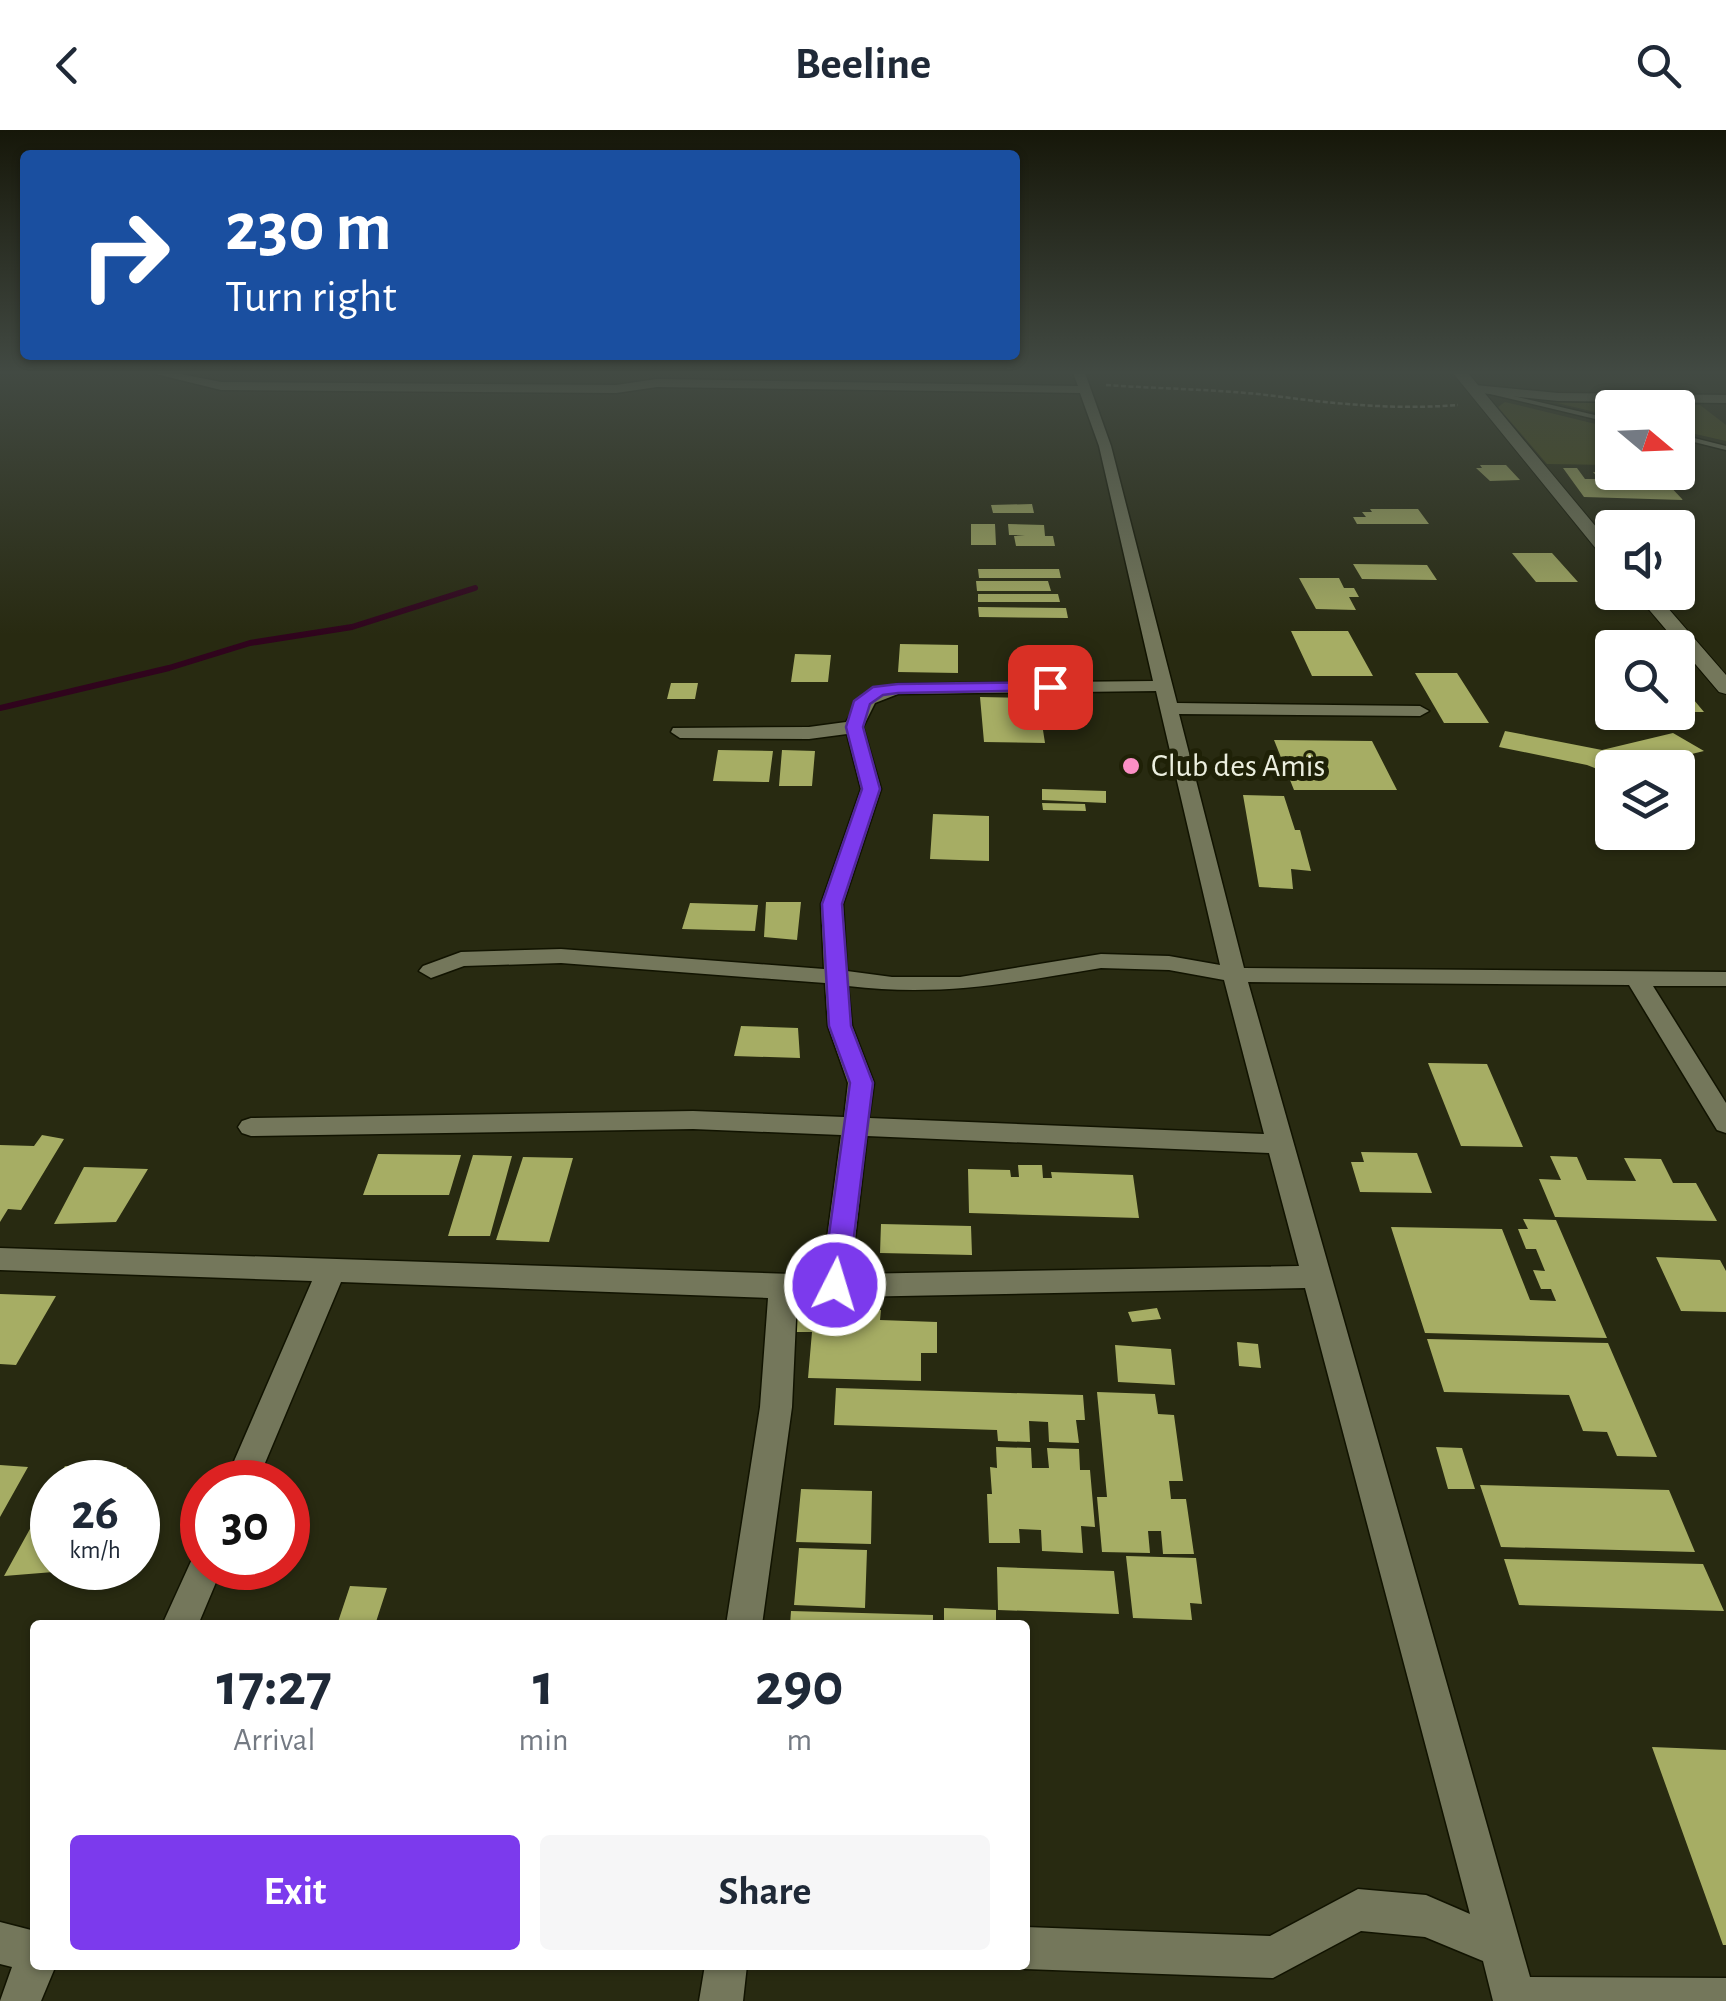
<!DOCTYPE html>
<style>
body{margin:0;font-family:"Alegreya Sans",sans-serif;background:#f6f6f7;color:#1f2937;height:100vh;display:flex;flex-direction:column;font-size:38px;white-space:nowrap}
*{box-sizing:border-box;margin:0}
p{font-size:32px;color:#747a83}
.icon{flex:none;width:55px;height:55px;fill:none;stroke:currentColor;stroke-width:2;stroke-linecap:round;stroke-linejoin:round}
.map{position:relative;flex:1;overflow:hidden}
.details{position:absolute;left:30px;top:1490px;width:1000px;height:350px;display:flex;flex-direction:column;background:#fff;border-radius:10px;box-shadow:0 2px 8px #0004}
.details>*{flex:none}
.hud{position:absolute;left:20px;top:20px;width:1000px;height:210px;border-radius:10px;box-shadow:0 2px 8px #0004;background:#1a4fa0;color:#fff;overflow:hidden}
.needle{width:65px;rotate:109deg}
.fabs{position:absolute;left:1595px;top:260px;display:grid;gap:20px}
.fabs a{display:grid;place-items:center;width:100px;height:100px;border-radius:10px;background:#fff;box-shadow:0 2px 8px #0004;font-size:50px}
.speed{position:absolute;left:30px;top:1330px;display:flex;gap:20px;font-size:50px;font-weight:700;text-align:center}
.speed>*{display:grid;place-content:center;width:130px;height:130px;border-radius:50%;background:#fff;box-shadow:0 2px 8px #0004;line-height:1}
.speed small{font-size:25px;font-weight:400}
.speed .limit{border:15px solid #d22;background:#fff;color:#111}
.pin{position:absolute;display:grid;place-items:center;width:85px;height:85px;color:#fff;margin:-42px;border-radius:20px;box-shadow:0 5px 15px #0006}
.me{position:absolute;width:110px;margin:-55px;rotate:5deg;stroke-linejoin:round;filter:drop-shadow(0 0 8px #0008)}
.turn{display:flex;align-items:center;gap:35px;height:210px;padding:0 40px;font-size:45px}
.turn .icon{width:130px;height:130px;stroke-width:2.5}
.turn b{display:block;font-size:70px;line-height:85px}
.eta{display:flex;justify-content:space-evenly;align-items:center;height:170px;text-align:center}
.eta b{font-size:60px;font-weight:700;line-height:70px}
.action{display:flex;gap:20px;margin-top:auto;padding:20px 40px}
.action a{flex:1;height:115px;border-radius:10px;background:#7c3aed;color:#fff;font-size:40px;font-weight:700;line-height:115px;text-align:center}
.action a+a{background:#f6f6f7;color:#1f2937}
header{display:flex;justify-content:space-between;align-items:center;height:130px;padding:0 40px;background:#fff;font-size:45px;font-weight:700}
.map>svg:first-child{display:block}
.green{fill:#494d17}
.lines{fill:none;stroke-linecap:round;stroke-linejoin:round}
.stream{stroke:#30041d;stroke-width:6}
.building{fill:#a6ad64}
.service-casing{stroke:#111300;stroke-width:3}
.minor-casing{stroke:#111300;stroke-width:3}
.tertiary-casing{stroke:#111300;stroke-width:2}
.path{stroke:#929581;stroke-width:2.5;stroke-dasharray:5 2.5;stroke-linecap:butt}
.service{fill:#74775b;fill-rule:evenodd}
.minor{fill:#74775b;fill-rule:evenodd}
.tertiary{fill:#74775b;fill-rule:evenodd}
.route{fill:#7c3aed;stroke:#51269a;stroke-width:2.5}
.poi-dot{fill:#fb8fc4;stroke:#1f2107;stroke-width:4}
.labels{text-anchor:middle;dominant-baseline:central;stroke-width:10;stroke-linejoin:round;paint-order:stroke}
.far-poi-label{font-size:32px;fill:#ebeede;stroke:#1f2107;text-anchor:start}
</style>
<header><svg class="icon" aria-label="back" viewBox="0 0 24 24"><path d="M15 5l-7 7 7 7"/></svg>Beeline<svg class="icon" aria-label="search" viewBox="0 0 24 24"><circle cx="10" cy="10" r="6"/><path d="M15 15l6 6"/></svg></header>
<div class="map">
<svg width="1726" height="1871" viewBox="0 0 1726 1871">
<rect width="100%" height="100%" fill="#282a11"/>
<path class="green" d="M1505,272L1612,298V335L1547,334L1498,277Z
M1553,272L1700,275L1726,295V311L1678,300V278H1612V286Z"/>
<g class="lines">
<path class="stream" d="M0,578L169,538L250,513L352,497L475,458"/>
</g>
<path class="building" d="M1480,335H1506L1520,350L1490,351L1476,338H1482Z
M1563,338H1577L1585,349H1599L1593,342H1619L1625,350L1665,351L1683,370L1584,367Z
M1032,374L1034,383H993L991,375Z
M1370,379H1418L1429,394H1357L1353,387H1366L1362,382H1372Z
M971,394H995L996,415H971Z
M1008,394L1044,395L1045,406H1053L1055,416H1016L1014,406L1025,405H1009Z
M1512,423H1552L1578,452H1536Z
M1353,434L1427,435L1437,450L1362,449Z
M978,439H1059L1061,448H979Z
M1299,448H1339L1344,458H1354L1359,467H1349L1356,480L1316,479Z
M976,451H1048L1051,461H977Z
M978,464H1058L1060,472H978Z
M978,477L1066,478L1068,488L979,487Z
M1291,501H1348L1373,546H1312Z
M900,514L958,515V543L898,542Z
M795,524L831,525L828,552H791Z
M1415,543H1457L1489,593H1444Z
M1678,551L1704,582H1678Z
M671,553H698L695,569H667Z
M980,567L1038,568L1045,613L984,612Z
M1505,601L1602,620L1673,603L1704,621L1642,636L1635,631L1638,638H1612L1610,644L1587,635L1499,617Z
M1274,610L1372,611L1397,660H1294Z
M718,620L773,621L769,652L713,651Z
M782,620L815,621L812,656H779Z
M1042,659L1106,661V673L1042,670Z
M1243,665L1284,666L1295,700H1300L1311,741L1291,739L1293,759L1259,757Z
M1042,673L1085,674L1086,681L1043,680Z
M933,684L989,686V731L930,729Z
M766,772H801L797,810L764,807Z
M690,773L758,775L755,801L682,799Z
M741,896L798,898L800,928L734,926Z
M1428,933L1487,934L1523,1017L1461,1016Z
M42,1005L64,1009L21,1080L8,1079L0,1092V1015L34,1016Z
M1361,1022L1417,1023L1432,1063L1360,1062L1351,1032H1364Z
M378,1024L461,1025L449,1065H363Z
M473,1025L512,1026L490,1106H448Z
M1550,1026L1577,1027L1587,1050L1636,1051L1624,1028L1661,1029L1673,1053H1696L1717,1091L1555,1087L1539,1049L1561,1050Z
M523,1027L573,1028L549,1112L496,1110Z
M1018,1035H1042L1043,1048H1052L1051,1042L1133,1045L1139,1088L969,1083L968,1039L1010,1040L1011,1047H1019Z
M84,1037L148,1039L116,1092L54,1094Z
M1523,1089L1556,1090L1607,1208L1425,1203L1391,1097L1502,1099L1530,1170L1556,1171L1551,1159H1541L1533,1140L1545,1141L1536,1119H1526L1518,1099H1528Z
M881,1094L971,1096L972,1125L880,1123Z
M1656,1127L1720,1130L1726,1141V1182L1681,1181Z
M0,1164L56,1166L16,1235L0,1234Z
M797,1166L830,1167L829,1179L881,1180L880,1190L937,1192V1223H921V1251L808,1248L812,1202H794Z
M1157,1178L1161,1189L1132,1192L1128,1182Z
M1427,1209L1608,1213L1657,1327L1617,1326L1607,1302L1583,1301L1569,1265L1444,1262Z
M1237,1212L1258,1214L1261,1238L1239,1236Z
M1115,1215L1171,1219L1175,1255L1118,1252Z
M836,1258L1083,1265L1085,1290H1076L1079,1313L1049,1312L1048,1292L1029,1291L1030,1312L998,1311L997,1300L834,1295Z
M1097,1262L1155,1264L1158,1284L1174,1285L1183,1351H1169L1171,1369H1186L1194,1424H1163L1161,1401H1148L1150,1423L1102,1422L1097,1367H1107Z
M996,1317L1031,1318L1032,1338H1049L1047,1318L1079,1319L1080,1340H1090L1095,1397L1081,1396L1083,1423L1042,1421L1041,1400L1019,1399L1020,1413H989L987,1364H992L990,1337L997,1338Z
M1436,1317L1462,1318L1475,1359H1448Z
M0,1335L28,1337L0,1387Z
M65,1336L127,1337L120,1352H56Z
M1480,1355L1669,1360L1695,1422L1501,1417Z
M52,1359V1438L78,1440L4,1446Z
M801,1359L872,1361L871,1414L796,1412Z
M799,1418L867,1420L865,1478L794,1475Z
M1126,1426L1196,1428L1202,1474L1190,1473L1192,1490L1133,1488Z
M1504,1429L1703,1434L1724,1481L1519,1475Z
M997,1437L1114,1441L1119,1484L998,1480Z
M350,1456L387,1458L375,1495H337Z
M944,1478L996,1480V1495H944Z
M791,1481L933,1485V1495H790Z
M1652,1617L1726,1620V1815H1723Z"/>
<g class="lines">
<g class="service-casing">
<path id="service" d="M1488,260L1612,289V293L1486,263Z
M1678,304L1726,316V320L1678,308Z"/>
</g>
<g class="minor-casing">
<path id="minor" d="M152,243H176L221,252L616,255L657,249L1078,256L1073,243H1085L1111,316L1177,573L1420,576L1429,581L1420,586L1179,584L1244,838L1726,842V856H1653L1726,973V1003L1717,1000L1629,855L1248,852L1530,1847L1726,1848V1871H1493L1483,1831L1425,1807L1361,1801L1273,1848L1025,1839L1015,1835H1025V1797L1270,1806L1358,1759L1426,1765L1470,1784L1305,1158L797,1168L792,1277L762,1495H726L760,1277L768,1168L341,1152L257,1352H225L312,1151L0,1140V1118L822,1145L841,1005L693,999L251,1006L242,1003L238,997L242,991L251,988L693,981L844,987L848,953L828,896L825,853L561,833L464,836L431,848L419,841L423,836L461,822L561,819L824,839L821,774L861,659L847,604L809,609L680,608L671,602L673,598L809,597L846,592L863,565L898,554L1153,551L1099,316L1080,263L657,257L616,263L221,260ZM1156,561L1220,835L1169,826L1101,824L960,847H892L847,841L843,774L881,659L863,597L875,573L898,564ZM1101,838L1169,840L1224,850L1264,1004L869,988L874,953L852,896L848,856C941,867 1010,853 1101,838ZM867,1006L1269,1023L1299,1136L851,1144Z
M1475,255L1558,263L1726,265V273L1558,271L1471,262Z
M202,1423V1438H222L198,1495H162L193,1427Z
M0,1792L35,1801V1835H56L41,1871H0L12,1837L0,1834Z
M705,1835H747L743,1871H699Z"/>
</g>
<g class="tertiary-casing">
<path id="tertiary" d="M1453,243H1468L1612,416V432L1606,431Z
M1634,462H1654L1726,545V564L1719,562Z"/>
</g>
<path class="path" d="M1106,255C1162,259 1219,259 1275,266C1336,274 1396,280 1458,275"/>
<use href="#service" class="service"/>
<use href="#minor" class="minor"/>
<use href="#tertiary" class="tertiary"/>
</g>
<linearGradient id="sky" x2="0" y2="1"><stop stop-color="#161709"/><stop offset="0.48" stop-color="#424a43"/><stop offset="1" stop-color="#424a43" stop-opacity="0"/></linearGradient>
<rect width="1726" height="505" fill="url(#sky)"/>
<path class="route" d="M1050,552L1058,557L1056,560L898,563L883,565L870,574L863,597L880,659L842,774L851,896L873,953L848,1155L844,1162H826L822,1155L850,953L829,896L822,774L862,659L846,597L854,571L873,557L898,554Z"/>
<circle class="poi-dot" cx="1131" cy="636" r="10"/>
<g class="labels">
<g class="far-poi-label">
<text x="1151" y="636">Club des Amis</text>
</g>
</g>
</svg>
<div class="fabs">
<a><svg class="needle" viewBox="-14 -14 28 28"><path d="M0-13l5 13h-10z" fill="#e53935"/><path d="M0 13l5-13h-10z" fill="#747a83"/></svg></a>
<a><svg class="icon" aria-label="sound" viewBox="0 0 24 24"><path d="M4 9h4l5-4v14l-5-4H4zM17 9q2 3 0 6"/></svg></a>
<a><svg class="icon" aria-label="search" viewBox="0 0 24 24"><circle cx="10" cy="10" r="6"/><path d="M15 15l6 6"/></svg></a>
<a><svg class="icon" aria-label="layers" viewBox="0 0 24 24"><path d="M12 4l9 5-9 5-9-5zM3 14l9 5 9-5"/></svg></a>
</div>
<div class="speed"><div>26<small>km/h</small></div><div class="limit">30</div></div>
<div class="pin" style="left:1050px;top:557px;background:#d93025"><svg class="icon" aria-label="arrive" viewBox="0 0 24 24"><path d="M6 21V4h12l-3 4 3 4H6"/></svg></div>
<svg class="me" style="left:835px;top:1155px" viewBox="-20 -20 40 40"><circle r="17" fill="#7c3aed" stroke="#fff" stroke-width="3"/><path d="M0-11L8 9 0 5-8 9z" fill="#fff"/></svg>
<div class="hud">
<div class="turn"><svg class="icon" aria-label="right" viewBox="0 0 24 24"><path d="M7 20v-9h11M14 6l5 5-5 5"/></svg><div><b>230 m</b>Turn right</div></div>
</div>
<section class="details">
<div class="eta">
<div><b>17:27</b><p>Arrival</p></div>
<div><b>1</b><p>min</p></div>
<div><b>290</b><p>m</p></div>
</div>
<div class="action"><a>Exit</a><a>Share</a></div>
</section>
</div>
